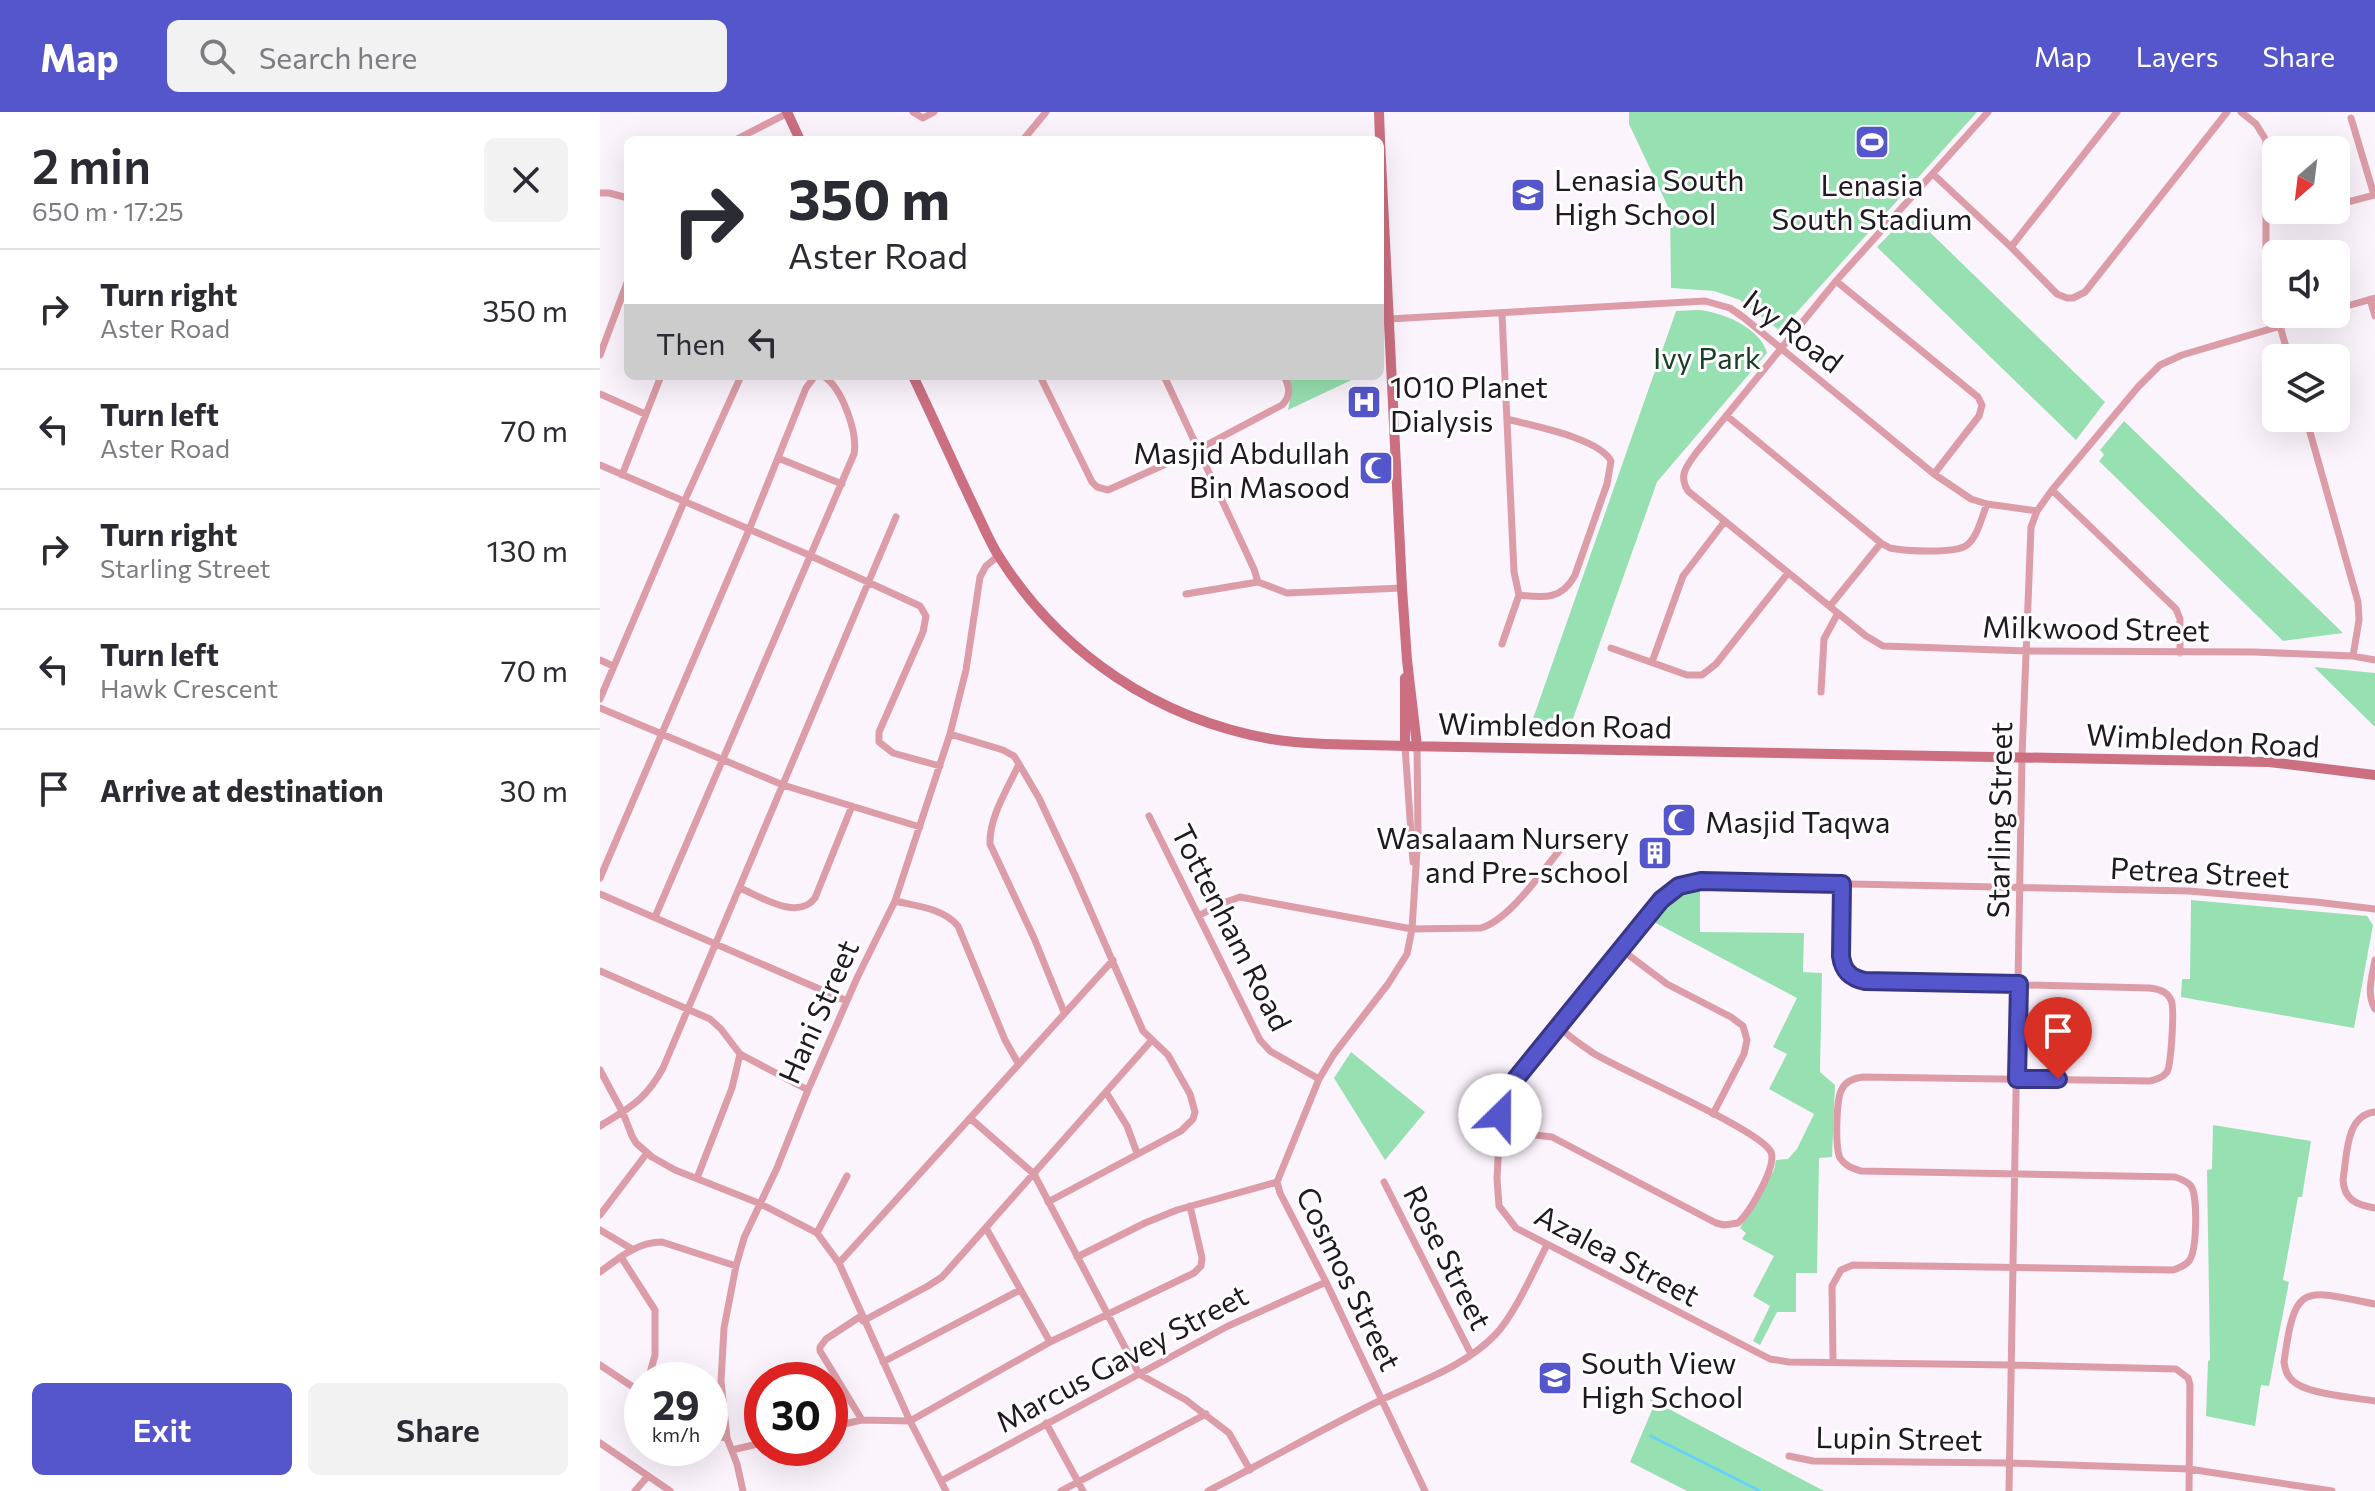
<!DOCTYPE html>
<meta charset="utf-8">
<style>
body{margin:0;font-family:Commissioner,sans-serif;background:#f2f2f3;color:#2b2b33;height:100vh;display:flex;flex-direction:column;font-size:30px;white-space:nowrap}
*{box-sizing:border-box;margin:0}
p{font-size:26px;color:#7c7c81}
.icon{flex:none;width:44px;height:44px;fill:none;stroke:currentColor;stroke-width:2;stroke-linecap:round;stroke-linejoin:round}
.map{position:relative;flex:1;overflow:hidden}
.panel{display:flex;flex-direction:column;background:#fff;width:600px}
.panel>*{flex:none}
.guide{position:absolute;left:24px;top:24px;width:760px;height:244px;border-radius:12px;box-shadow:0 8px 32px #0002;background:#fff;color:#2b2b33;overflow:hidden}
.needle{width:52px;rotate:208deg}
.controls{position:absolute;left:1662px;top:24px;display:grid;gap:16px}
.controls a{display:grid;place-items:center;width:88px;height:88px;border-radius:12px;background:#fff;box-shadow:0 8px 32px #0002;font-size:40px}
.speed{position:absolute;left:24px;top:1250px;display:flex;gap:16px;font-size:40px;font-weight:700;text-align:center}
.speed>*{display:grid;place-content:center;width:104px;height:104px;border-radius:50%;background:#fff;box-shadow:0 8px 32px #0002;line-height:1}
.speed small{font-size:20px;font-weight:400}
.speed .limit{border:12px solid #d22;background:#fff;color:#111}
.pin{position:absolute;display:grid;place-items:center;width:68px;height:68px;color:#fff;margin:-82px -34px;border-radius:50% 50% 50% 0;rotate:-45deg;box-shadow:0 0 8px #0007}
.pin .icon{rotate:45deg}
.me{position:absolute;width:88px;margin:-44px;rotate:23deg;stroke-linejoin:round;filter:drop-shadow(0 0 6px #0008)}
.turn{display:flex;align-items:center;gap:28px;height:168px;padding:0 32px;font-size:36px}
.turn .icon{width:104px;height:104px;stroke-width:2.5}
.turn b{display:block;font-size:56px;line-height:68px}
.then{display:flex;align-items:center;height:76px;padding:0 32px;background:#0003;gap:16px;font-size:30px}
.round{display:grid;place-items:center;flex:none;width:84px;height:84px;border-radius:12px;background:#f2f2f3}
.summary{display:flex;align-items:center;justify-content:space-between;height:136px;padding:0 32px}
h1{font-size:48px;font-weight:600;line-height:60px}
.cta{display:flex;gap:16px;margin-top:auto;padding:16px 32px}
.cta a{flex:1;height:92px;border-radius:12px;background:#55c;color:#fff;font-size:32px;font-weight:600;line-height:92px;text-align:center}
.cta a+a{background:#f2f2f3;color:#2b2b33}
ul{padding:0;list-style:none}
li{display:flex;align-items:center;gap:24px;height:120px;padding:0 32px;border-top:2px solid #e1e1e2}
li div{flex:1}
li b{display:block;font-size:30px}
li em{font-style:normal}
header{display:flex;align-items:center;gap:48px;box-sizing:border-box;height:112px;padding:0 40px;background:#55c;color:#fff}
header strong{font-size:38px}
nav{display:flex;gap:44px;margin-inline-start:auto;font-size:28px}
.search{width:560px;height:72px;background:#f2f2f3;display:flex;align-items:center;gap:20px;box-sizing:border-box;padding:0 28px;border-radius:12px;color:#7c7c81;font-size:30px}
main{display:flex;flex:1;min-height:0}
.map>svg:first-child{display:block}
.green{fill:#97e0b1}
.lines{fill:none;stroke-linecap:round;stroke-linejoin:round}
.stream{stroke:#67d1f9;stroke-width:3}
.street{stroke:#dd9da8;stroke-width:7}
.secondary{stroke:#cb6f81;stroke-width:10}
.route-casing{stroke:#373785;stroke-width:20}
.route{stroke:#55c;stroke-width:14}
.labels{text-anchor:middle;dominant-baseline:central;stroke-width:6;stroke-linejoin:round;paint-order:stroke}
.poi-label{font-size:30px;fill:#201921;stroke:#fff;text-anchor:start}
.street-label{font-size:30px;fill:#201921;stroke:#fff}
.park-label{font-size:30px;fill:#193e28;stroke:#fff}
</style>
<header>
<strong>Map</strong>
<div class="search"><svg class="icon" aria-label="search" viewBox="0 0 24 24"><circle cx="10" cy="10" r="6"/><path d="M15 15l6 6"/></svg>Search here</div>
<nav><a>Map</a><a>Layers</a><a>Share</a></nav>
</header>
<main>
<section class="panel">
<div class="summary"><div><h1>2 min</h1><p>650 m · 17:25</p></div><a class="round"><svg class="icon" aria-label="close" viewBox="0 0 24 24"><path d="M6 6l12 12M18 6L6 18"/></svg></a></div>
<ul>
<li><svg class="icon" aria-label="right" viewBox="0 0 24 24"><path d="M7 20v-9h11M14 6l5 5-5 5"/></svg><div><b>Turn right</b><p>Aster Road</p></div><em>350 m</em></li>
<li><svg class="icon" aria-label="left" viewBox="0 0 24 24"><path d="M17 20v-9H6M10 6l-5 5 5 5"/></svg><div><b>Turn left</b><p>Aster Road</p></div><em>70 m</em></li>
<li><svg class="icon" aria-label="right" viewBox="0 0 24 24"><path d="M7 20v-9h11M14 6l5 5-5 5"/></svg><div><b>Turn right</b><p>Starling Street</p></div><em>130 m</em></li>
<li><svg class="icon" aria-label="left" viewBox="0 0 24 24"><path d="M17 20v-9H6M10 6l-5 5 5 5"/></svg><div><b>Turn left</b><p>Hawk Crescent</p></div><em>70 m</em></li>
<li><svg class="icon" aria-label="arrive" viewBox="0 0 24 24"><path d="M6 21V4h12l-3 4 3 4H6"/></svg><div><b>Arrive at destination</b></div><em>30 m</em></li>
</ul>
<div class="cta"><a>Exit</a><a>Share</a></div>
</section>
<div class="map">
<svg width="1775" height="1379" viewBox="0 0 1775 1379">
<rect width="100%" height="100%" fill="#fcf4fd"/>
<path class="green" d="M1029,0H1377L1180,219L1140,188L1114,179L1071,176L1070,99L1029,12Z
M1310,101L1505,290L1476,328L1277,135Z
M1097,198C1121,199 1161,216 1167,241L1057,370L969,618H929L1076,199Z
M687,264H760L688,298L692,277Z
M1524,309L1743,521L1683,529L1499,349L1504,343L1500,338Z
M1714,555L1775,561V615Z
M1100,774V820L1204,821L1203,860L1222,861L1220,960L1235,973L1232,1045L1219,1046L1217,1161H1196V1200H1177L1160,1233L1153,1229L1170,1194L1153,1184L1174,1144L1142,1127L1146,1121L1140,1116L1174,1058L1176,1048L1188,1047L1197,1037L1214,1002L1169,977L1187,942L1173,935L1197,886L1052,809C1066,790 1076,778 1100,774Z
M1591,788L1767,804L1773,813L1754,916L1581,885L1582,867H1590Z
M751,940L825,1000L785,1048L734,966Z
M1613,1013L1711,1029L1702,1085H1698L1683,1168L1689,1170L1669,1274L1661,1273L1655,1314L1606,1304L1608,1249L1610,1248L1607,1058L1612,1057Z
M1050,1287L1224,1379H1087L1030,1350L1052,1298Z"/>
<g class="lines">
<path class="stream" d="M1051,1324L1160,1379"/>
<path class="street" d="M313,0L323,6L334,0
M1388,0L1236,169L1096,341C1087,354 1078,363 1088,379L1266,524L1283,534L1428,539L1654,540L1753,544L1775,548
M1641,0L1656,12L1666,28V164L1689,246
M1751,6L1774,83
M135,28L188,1
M423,28L446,0
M1333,62L1411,135L1457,182L1467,186H1473L1485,180L1627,0
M0,81H9L28,86
M1736,93L1775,83
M1411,135L1517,0
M1236,169L1378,285L1382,293L1379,304L1334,362
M1770,187L1775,204
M1736,197L1775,186
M902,202L914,460L919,483C944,486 962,488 975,463L1007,372L1011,349C999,326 933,314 907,307
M789,207L1105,189L1130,196L1143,205L1334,362L1371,387L1387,392L1437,399
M0,243L28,168
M440,264L492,370L497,375L508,378L597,338L682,293C691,284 690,275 684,264
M564,264L654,457L658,470L687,481L802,476
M0,282L45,302
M1127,304L1281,431L1290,436C1304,439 1356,442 1367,433C1378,424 1382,404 1387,392
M1706,306L1758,490L1759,508L1753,544
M178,346L242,372
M0,353L209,443L320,494L326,504L323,520L279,620V630L293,641L340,654
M22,363L61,264
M1452,378L1576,497L1580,507V541
M586,482L658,470
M1230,494L1281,431
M902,532L919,483
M1011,536L1087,563H1102L1116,552L1188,461
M0,548L13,554
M1052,550L1083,464L1125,409
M1221,580L1224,527L1238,501
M0,587L84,390L141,264
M0,596L183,673L320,715
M350,622L403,638L414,644L419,652L439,686L474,761L543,919L568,943L590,982L595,1000L593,1007L581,1019L448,1090
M805,634L813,750
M817,634L818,723L812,817L807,842L788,872L734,942L719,967L677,1070L680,1081L726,1170L825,1379
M419,652C408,676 389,705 390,732L434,826L464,900
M549,704L660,928L670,939L719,967
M0,766L149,418L206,276L215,264
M140,776C161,785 198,809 215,786L252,694
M0,782L247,889
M295,789C316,794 343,796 358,814L405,928L418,951
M600,803L623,791L640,785L812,817L881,816C909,808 940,762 959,739
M55,805L254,342C258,321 242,275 223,264
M1022,838L1067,872L1131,905L1143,914L1147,928L1144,942L1113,1002
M1775,848C1772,865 1766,882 1775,897
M0,859L110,907L121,917L140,942L208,978
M0,958L23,1001L32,1024L36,1031L52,1045L75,1058L161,1092L217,1121L239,1151L310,1309L346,1379
M506,980L527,1014L537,1041
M1775,1000C1745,1003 1747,1045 1743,1068C1744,1088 1757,1093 1775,1096
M370,1006L434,1062L539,1262L586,1288L629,1321L650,1358
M0,1014C30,995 45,989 63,956L296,405
M899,1019L952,1025L1116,1111L1124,1113L1138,1111C1149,1101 1177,1055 1171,1040C1161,1018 1022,959 993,941C981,933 969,924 958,915
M97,1066L132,976L140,942
M784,1070L871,1242
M0,1103L47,1041
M386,1116L450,1230
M0,1118L32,1137
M217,1121L247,1064
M21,1145L55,1198V1243L48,1268
M477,1145L545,1111L577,1098L677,1070
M239,1151L513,848
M0,1160C19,1146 37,1130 62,1130L136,1154
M1775,1192C1703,1178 1695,1169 1684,1250C1685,1259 1688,1267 1697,1272C1712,1282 1756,1286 1775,1289
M261,1204L226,1227L220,1235V1239L262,1308
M263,1209L328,1174L342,1165L551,929
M283,1250L420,1178
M1233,1250L1232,1174L1241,1158L1253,1153L1573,1158C1579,1156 1585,1154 1589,1149C1597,1139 1598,1084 1591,1074C1587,1069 1581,1067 1575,1065L1261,1059C1252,1056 1245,1054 1240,1046C1235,1036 1236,986 1242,977C1246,969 1254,966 1263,965L1550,969C1557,967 1562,966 1567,960C1571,953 1575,895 1571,888C1567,879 1558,877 1549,876L1265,869C1254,867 1247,863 1242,852V772
M0,1253L42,1281
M446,1311L483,1379
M230,1315L262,1308L310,1309L450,1230L594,1161L601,1154L602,1146L590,1094
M110,1323L127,1326
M0,1331L70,1379
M132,1338L162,1331
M1189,1344L1213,1349L1410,1351L1589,1357L1732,1379
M341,1369L628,1214L726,1170
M35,1379L48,1364
M143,1379L137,1352L127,1326L121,1269L124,1216L136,1154L144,1126L177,1056L208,978L257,866L295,789L350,622L366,558L380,465L386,454L398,444
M461,1379L606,1302
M608,1379C667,1349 724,1316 783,1287C821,1269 865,1254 895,1223C915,1202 933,1160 947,1133
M1409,1379L1422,644L1431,415L1437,399L1452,378L1538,275L1560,253L1582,243L1721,202
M1589,1379L1590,1273L1588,1266L1576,1257L1411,1253L1189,1250L1170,1247L916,1116L899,1094L897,1066L901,995L908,977L915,968L1061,788C1073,776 1085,770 1101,769L1589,779L1716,790L1775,797"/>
<path class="secondary" d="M187,0L200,28
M779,0L780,28
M780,28L802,476L807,548L817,634
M313,264C334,308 354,353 375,397C383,413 390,431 400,446C461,542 558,607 671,627C714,634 761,632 805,634L1669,650L1775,663
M805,634V566"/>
</g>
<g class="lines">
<g class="route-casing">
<path id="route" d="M900,1003L903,987L915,968L1061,788L1079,774L1101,769L1242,772L1241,844C1243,859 1250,866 1265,869L1419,872L1417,967H1458"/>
</g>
<use href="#route" class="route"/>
</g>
<defs>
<g id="stadium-square" transform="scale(1.8)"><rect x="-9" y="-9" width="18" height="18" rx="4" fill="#55c" stroke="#fff"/><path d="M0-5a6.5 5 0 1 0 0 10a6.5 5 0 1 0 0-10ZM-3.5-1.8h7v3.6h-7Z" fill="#fff"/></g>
<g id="school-square" transform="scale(1.8)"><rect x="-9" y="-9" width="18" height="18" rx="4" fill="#55c" stroke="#fff"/><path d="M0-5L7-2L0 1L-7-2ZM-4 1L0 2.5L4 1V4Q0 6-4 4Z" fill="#fff"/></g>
<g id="hospital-square" transform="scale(1.8)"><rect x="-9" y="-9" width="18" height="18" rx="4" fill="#55c" stroke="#fff"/><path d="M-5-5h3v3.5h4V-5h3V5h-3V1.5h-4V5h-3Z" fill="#fff"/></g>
<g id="mosque-square" transform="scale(1.8)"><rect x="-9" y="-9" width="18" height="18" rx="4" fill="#55c" stroke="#fff"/><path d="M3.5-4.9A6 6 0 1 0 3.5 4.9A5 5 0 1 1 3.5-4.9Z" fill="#fff"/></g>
<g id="building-square" transform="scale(1.8)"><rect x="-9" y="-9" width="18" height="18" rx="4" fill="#55c" stroke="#fff"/><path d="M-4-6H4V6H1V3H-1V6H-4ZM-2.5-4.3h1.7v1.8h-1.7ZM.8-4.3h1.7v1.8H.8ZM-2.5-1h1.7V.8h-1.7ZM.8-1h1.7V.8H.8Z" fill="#fff"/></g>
</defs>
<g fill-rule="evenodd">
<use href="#stadium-square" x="1272" y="30"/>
<use href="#school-square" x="928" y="83"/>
<use href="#hospital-square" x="764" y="290"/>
<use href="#mosque-square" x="776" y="356"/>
<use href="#mosque-square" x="1079" y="708"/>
<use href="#building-square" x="1055" y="741"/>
<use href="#school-square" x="955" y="1266"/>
</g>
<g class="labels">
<g class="poi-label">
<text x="954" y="66">Lenasia South<tspan x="954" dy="34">High School</tspan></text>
<text x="1272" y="71" text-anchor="middle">Lenasia<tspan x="1272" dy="34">South Stadium</tspan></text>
<text x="790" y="273">1010 Planet<tspan x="790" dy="34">Dialysis</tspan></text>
<text x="750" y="339" text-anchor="end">Masjid Abdullah<tspan x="750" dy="34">Bin Masood</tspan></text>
<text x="1105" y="708">Masjid Taqwa</text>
<text x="1029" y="724" text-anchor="end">Wasalaam Nursery<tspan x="1029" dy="34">and Pre-school</tspan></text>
<text x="981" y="1249">South View<tspan x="981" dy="34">High School</tspan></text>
</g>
<g class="street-label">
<text transform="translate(1194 218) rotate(37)">Ivy Road</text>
<text transform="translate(1496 515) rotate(1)">Milkwood Street</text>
<text transform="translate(955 612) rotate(1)">Wimbledon Road</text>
<text transform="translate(1603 627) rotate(3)">Wimbledon Road</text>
<text transform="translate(1398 708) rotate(-89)">Starling Street</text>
<text transform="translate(1600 759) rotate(3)">Petrea Street</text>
<text transform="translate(633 815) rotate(63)">Tottenham Road</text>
<text transform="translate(217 899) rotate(-66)">Hani Street</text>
<text transform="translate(1018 1142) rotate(28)">Azalea Street</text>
<text transform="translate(849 1145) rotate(63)">Rose Street</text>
<text transform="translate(750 1166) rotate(64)">Cosmos Street</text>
<text transform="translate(521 1245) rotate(-28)">Marcus Gavey Street</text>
<text transform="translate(1299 1325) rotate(1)">Lupin Street</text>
</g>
<g class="park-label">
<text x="1107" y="244">Ivy Park</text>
</g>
</g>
</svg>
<div class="controls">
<a><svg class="needle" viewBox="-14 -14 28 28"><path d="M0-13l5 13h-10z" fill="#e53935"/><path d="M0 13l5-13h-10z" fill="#7c7c81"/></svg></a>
<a><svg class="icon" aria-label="sound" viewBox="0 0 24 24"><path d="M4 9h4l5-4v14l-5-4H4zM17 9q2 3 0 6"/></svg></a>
<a><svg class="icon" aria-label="layers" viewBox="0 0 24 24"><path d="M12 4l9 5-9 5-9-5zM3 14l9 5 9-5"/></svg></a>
</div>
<div class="speed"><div>29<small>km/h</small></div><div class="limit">30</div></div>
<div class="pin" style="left:1458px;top:967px;background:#d93025"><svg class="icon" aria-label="arrive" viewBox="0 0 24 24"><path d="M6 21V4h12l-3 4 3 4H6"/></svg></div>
<svg class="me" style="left:900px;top:1003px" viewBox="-20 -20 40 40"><circle r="19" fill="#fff"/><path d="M0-13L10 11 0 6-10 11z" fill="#55c"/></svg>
<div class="guide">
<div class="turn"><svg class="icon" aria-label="right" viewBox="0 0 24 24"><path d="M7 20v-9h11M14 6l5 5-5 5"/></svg><div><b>350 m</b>Aster Road</div></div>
<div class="then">Then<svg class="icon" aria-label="left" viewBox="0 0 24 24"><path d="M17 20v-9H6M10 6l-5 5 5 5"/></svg></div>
</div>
</div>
</main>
